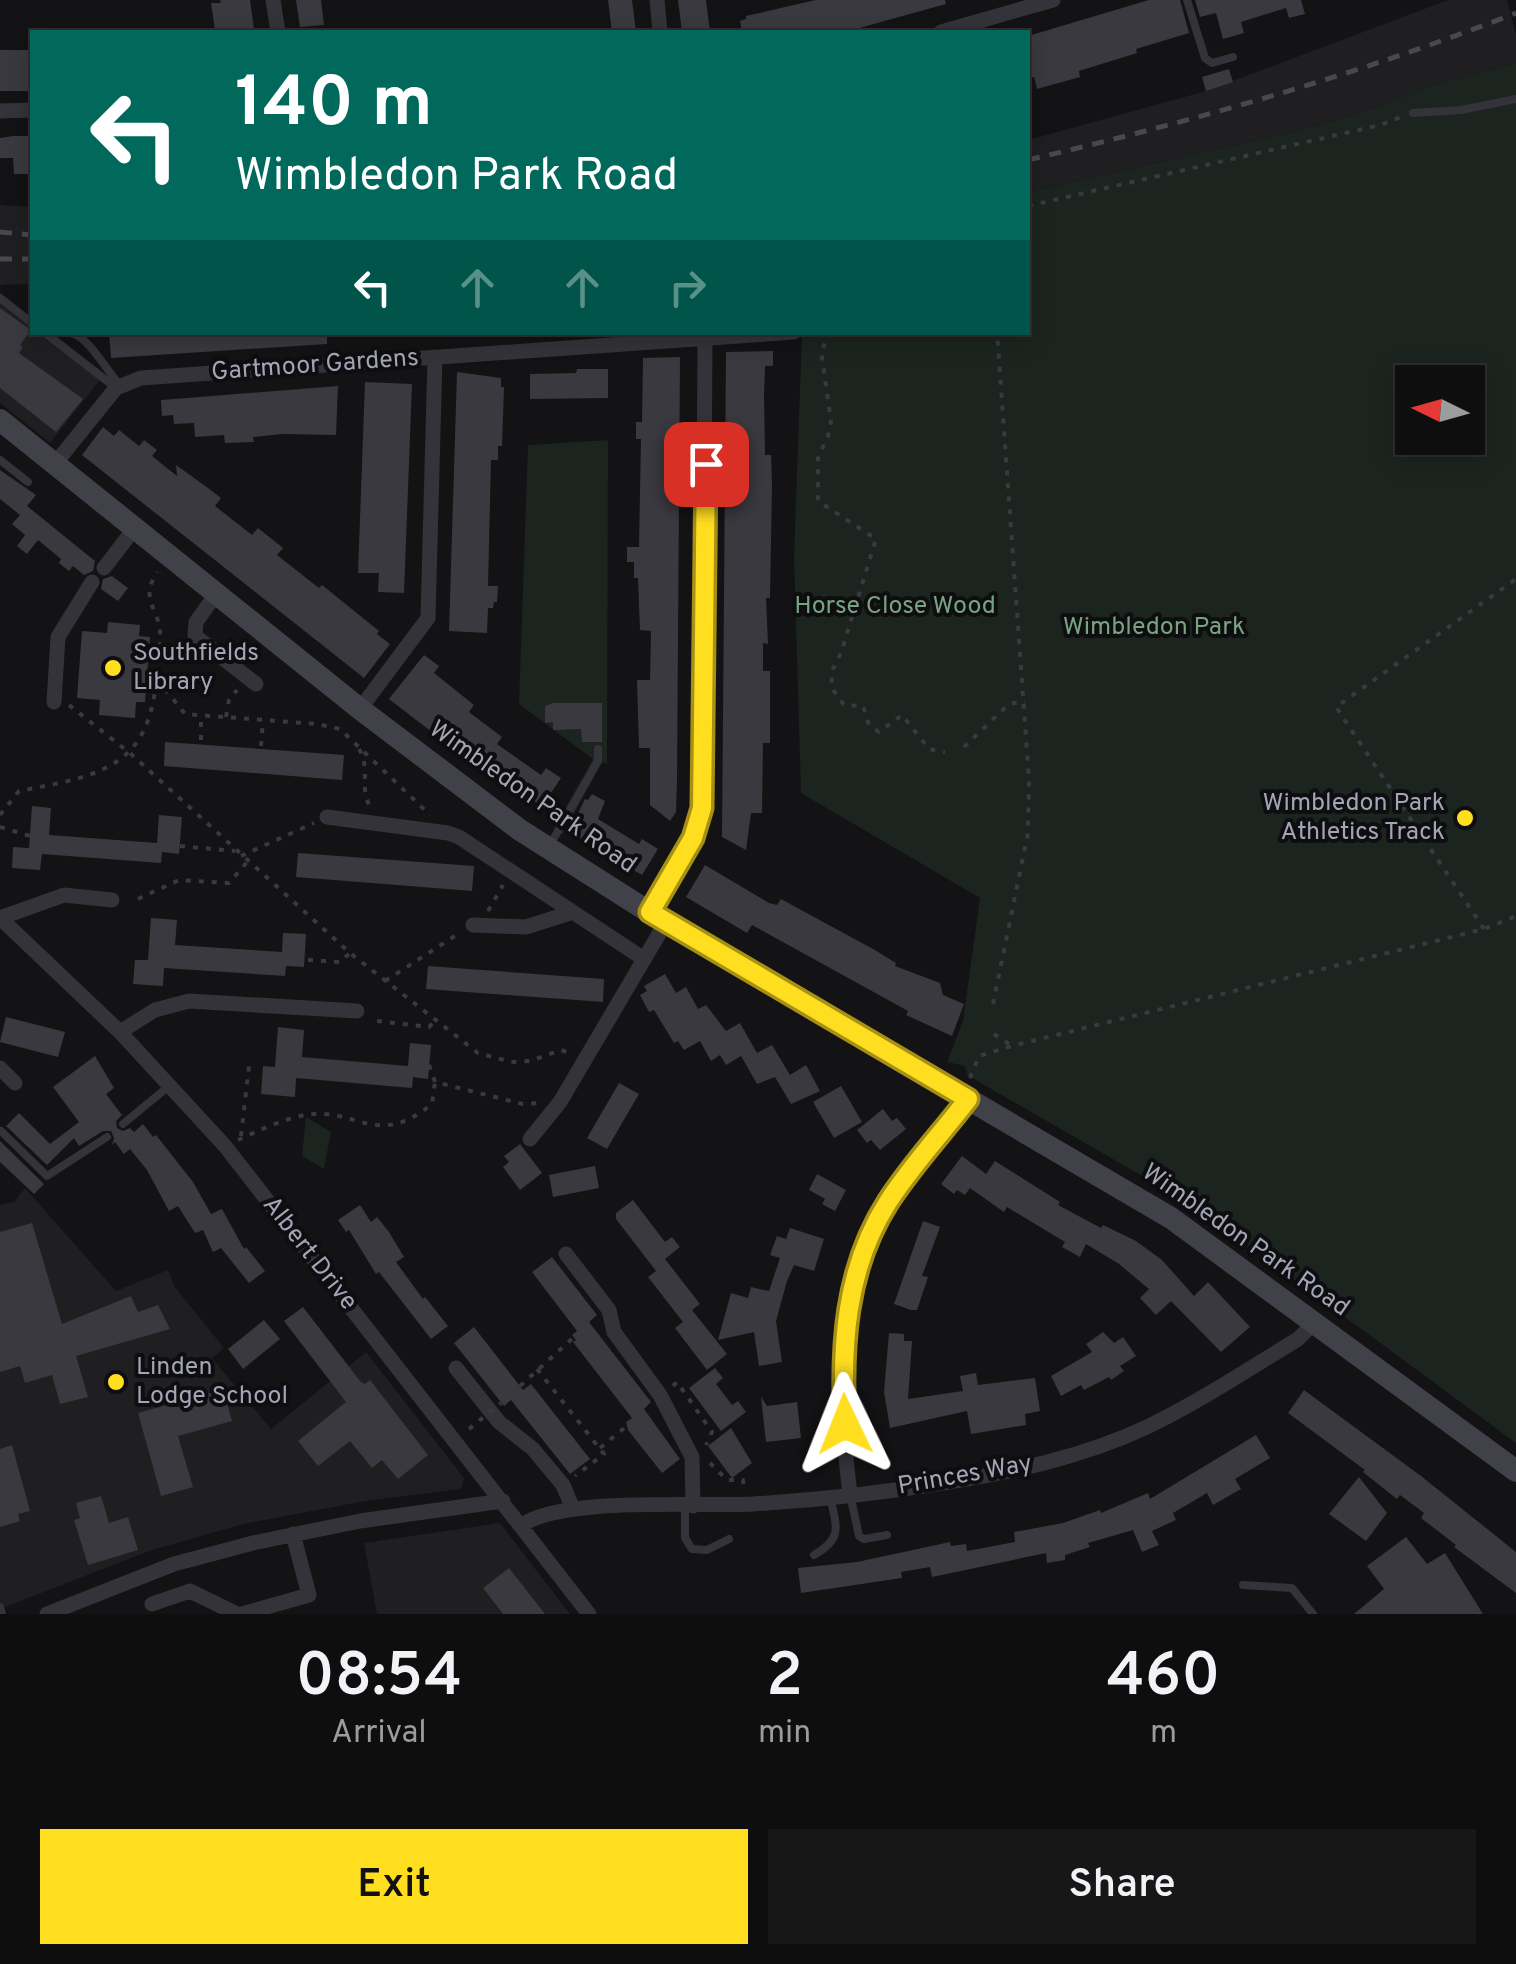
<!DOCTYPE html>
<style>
body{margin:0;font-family:Overpass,sans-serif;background:#171718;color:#f1f3f6;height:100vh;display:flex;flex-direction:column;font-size:38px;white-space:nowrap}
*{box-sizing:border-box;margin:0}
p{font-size:32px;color:#9b9c9e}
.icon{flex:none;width:55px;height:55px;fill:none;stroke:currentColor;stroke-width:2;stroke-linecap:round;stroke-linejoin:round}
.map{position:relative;height:1614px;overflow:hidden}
.drawer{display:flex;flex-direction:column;background:#0e0e0f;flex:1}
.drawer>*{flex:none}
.hud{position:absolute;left:30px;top:30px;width:1000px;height:305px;border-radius:0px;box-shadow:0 5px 25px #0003,0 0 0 2px #2e2e2f;background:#00695c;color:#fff;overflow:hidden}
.needle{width:65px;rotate:275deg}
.buttons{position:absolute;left:1395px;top:365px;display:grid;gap:20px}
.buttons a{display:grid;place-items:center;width:90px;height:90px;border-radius:0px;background:#0e0e0f;box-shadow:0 5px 25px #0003,0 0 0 2px #2e2e2f;font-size:50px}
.pin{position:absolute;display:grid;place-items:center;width:85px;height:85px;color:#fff;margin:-42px;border-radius:20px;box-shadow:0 5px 15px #0006}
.me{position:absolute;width:110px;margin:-55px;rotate:358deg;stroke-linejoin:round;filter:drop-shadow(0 0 8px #0008)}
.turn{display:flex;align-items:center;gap:35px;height:210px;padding:0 40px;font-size:45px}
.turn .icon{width:130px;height:130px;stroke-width:2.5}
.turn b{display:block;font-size:70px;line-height:85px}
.lanes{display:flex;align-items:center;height:95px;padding:0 40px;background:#0003;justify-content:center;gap:50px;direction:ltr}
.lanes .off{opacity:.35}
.eta{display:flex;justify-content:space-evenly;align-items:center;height:170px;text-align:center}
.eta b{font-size:60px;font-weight:600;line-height:70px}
.action{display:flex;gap:20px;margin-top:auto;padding:20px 40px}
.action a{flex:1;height:115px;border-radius:0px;background:#ffde20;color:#111;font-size:40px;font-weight:600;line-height:115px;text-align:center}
.action a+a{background:#171718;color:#f1f3f6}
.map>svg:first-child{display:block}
.built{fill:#1f1e21}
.green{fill:#1c241f;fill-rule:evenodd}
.building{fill:#3a393f}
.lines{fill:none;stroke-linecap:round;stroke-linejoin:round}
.path{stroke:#393a41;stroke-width:4;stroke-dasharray:5 8;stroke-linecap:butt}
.lane{stroke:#333339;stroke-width:8}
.street{stroke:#333339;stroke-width:15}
.secondary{stroke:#41414a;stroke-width:22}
.rail{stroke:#484851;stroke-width:5;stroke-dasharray:12 10;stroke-linecap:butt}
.path-bridge{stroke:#393a41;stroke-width:4;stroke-dasharray:5 8;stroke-linecap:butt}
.route-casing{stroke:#a69015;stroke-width:25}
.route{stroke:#ffde20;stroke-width:18}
.poi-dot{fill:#ffde20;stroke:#0e0d0f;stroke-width:4}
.labels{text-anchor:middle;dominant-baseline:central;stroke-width:8;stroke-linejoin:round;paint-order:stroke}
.street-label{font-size:25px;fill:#a3a5b6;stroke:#0e0d0f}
.park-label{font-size:25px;fill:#78a383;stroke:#0e0d0f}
.poi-label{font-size:25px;fill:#a3a5b6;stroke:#0e0d0f;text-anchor:start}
</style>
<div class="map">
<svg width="1516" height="1614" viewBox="0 0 1516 1614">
<rect width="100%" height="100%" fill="#131214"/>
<path class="built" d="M1448,0H1507L1516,35V63L1433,85L1363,112L1293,132L1028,192V140L1206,91Z
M0,205L32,207V284L0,285Z
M0,293L32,319V332L49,333L103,376L50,443L0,403Z
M25,1188L116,1291L168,1270L174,1286L224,1348L212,1358L271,1429L366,1352L464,1478L461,1489L365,1501L243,1524L149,1551L0,1609V1205L14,1202Z
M500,1523L570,1614H377L364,1543Z"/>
<path class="green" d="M1516,63V1443L1231,1233L1156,1184L967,1075L965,1066L947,1062L963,1021L980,898L801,793L794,556L802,333L1028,332V192L1293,132L1363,112L1433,85ZM1412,382H1468V438H1412Z
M608,440L607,764L602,762L563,834L554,828L593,759L519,704L528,445Z
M306,1117L331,1132L324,1169L302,1156Z"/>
<path class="building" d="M220,0H250L254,29L215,30L211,3H221Z
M296,0H321L324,25L300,27Z
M608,0H632L636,32H612Z
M678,0H706L710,32H682Z
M816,0H945L946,4L845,32H742L740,21L746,19V16Z
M1149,0H1180L1189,33L1136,49L1137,53L1079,71L1080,77L1037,89L1034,77L1028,78V36Z
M1195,0H1301L1305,14L1289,18L1286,8L1241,22L1244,33L1223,39L1216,13L1200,17Z
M0,50H29L32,91H0Z
M1229,69L1233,82L1206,91L1202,77Z
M13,136H32V174H14L13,158H0V138Z
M0,308L31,330L20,345L23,347L19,353L83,399L56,432L0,388Z
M109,332H327V344L111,358Z
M773,351V366H765L764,395L765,455H771L772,483L770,598H766L768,644L763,643V671H770V743H763L762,813H751L746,850L722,837L726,352Z
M680,357L677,780L676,812L670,821L650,805V748H639L637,680H650L651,631L640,630L638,578H634V562H627V547H639L641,439H636V422H642L643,358Z
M577,369H608V398L530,399V374L576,373Z
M457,372L501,378V387H504L502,446H498V460H491L488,586H498L497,602H494L493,608H488L487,633L449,631Z
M365,382L412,384L404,593L378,592L379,573H358Z
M338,386L336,435L282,434L253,437L254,442L225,443L224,435L195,437L194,423L174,424L173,415L162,416L161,400Z
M103,427L114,436L119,430L139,446L144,440L157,450L152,456L177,476L176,465L208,488L221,498L215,506L252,535L258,528L283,548L277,555L319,588L322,585L379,631L377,634L390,644L364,678L82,455Z
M0,470L36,495L27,506L95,561L93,571L84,575L73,566L69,571L59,563L61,559L38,540L27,554L17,546L25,535L12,524L20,515L0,499Z
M112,576L128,588L118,601L101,589L103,579Z
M108,622L140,625L139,636L150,637L145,702H136L135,718L99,715L100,700L77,698L82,631L107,633Z
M424,655L439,666L434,673L474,705L469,712L502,737L497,744L541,775L546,768L561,778L542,806L497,779L451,744L450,746L389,699Z
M553,703H602V742H582L581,729L553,730V722L545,723V706Z
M165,742L344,755L342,780L164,766Z
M592,794L605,801L598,819L639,844L642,839L658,849L642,875L569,832L585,799L588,800Z
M32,806L51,808L49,835L157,843L159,815L182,817L179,854L162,852L161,863L42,854L40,870L12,868L13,847L29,848Z
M298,853L474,866L472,891L296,877Z
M705,865L769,903L777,905L781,899L873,949L896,963L895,966L940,983L943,995L964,1004L952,1036L906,1015L908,1011L752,925L747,933L686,897Z
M151,918L177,920L175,945L282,952L283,933L306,934L304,967L286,966L285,976L164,968L163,986L133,984L135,960H148Z
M428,966L604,979L603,1002L426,989Z
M665,974L676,993L686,987L698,1009L706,1005L726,1031L740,1023L757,1053L772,1045L790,1075L806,1065L820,1091L791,1104L775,1077L757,1084L741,1056L726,1065L720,1055L711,1061L700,1041L684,1050L678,1041L674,1043L654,1010L649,1012L640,995L647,991L644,986Z
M6,1017L65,1032L58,1057L0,1042Z
M278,1027L304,1030L302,1057L408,1066L410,1043L431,1045L428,1079L413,1077L412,1088L296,1078L295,1097L261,1094L263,1066L275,1067Z
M95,1056L114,1088L106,1094L122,1115L116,1121L117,1128L123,1131L130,1128L134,1132L143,1124L153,1137L156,1135L193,1182L211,1214L222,1209L244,1249L246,1247L265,1271L249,1283L221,1248L213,1252L203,1230L195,1233L178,1206L169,1211L147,1170L130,1149L124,1154L115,1142L112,1145L114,1138L111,1131H103L79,1146L74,1138L47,1165L6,1126L19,1113L50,1144L79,1122L53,1087Z
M619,1083L639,1094L607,1149L587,1138Z
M841,1086L862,1122L834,1138L813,1102Z
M883,1109L892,1121L897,1118L906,1129L880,1150L871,1140L867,1143L857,1130Z
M0,1141L44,1184L34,1194L0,1162Z
M520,1144L542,1173L520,1190L503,1167L509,1162L504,1156Z
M962,1156L986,1174L995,1161L1060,1202L1058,1205L1101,1228L1103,1225L1136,1241L1162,1260L1194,1296L1208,1282L1250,1327L1221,1352L1171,1301L1156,1315L1140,1298L1149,1289L1119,1264L1086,1244L1080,1257L1062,1247L1065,1242L1007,1207L1004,1212L970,1188L965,1195L957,1190L954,1194L941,1184Z
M595,1166L599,1188L553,1197L549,1175Z
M817,1174L846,1190L835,1211L822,1204L825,1199L809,1190Z
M633,1200L665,1242L672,1237L680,1247L665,1259L700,1304L692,1310L727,1354L707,1370L675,1328L683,1322L648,1277L656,1271L616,1219V1213Z
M360,1205L371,1222L377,1217L389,1232L404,1257L396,1262L423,1299L425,1297L448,1326L431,1339L379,1272L376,1274L349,1230L346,1232L338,1220Z
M923,1221L940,1227L922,1276L928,1277L917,1310H911L894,1304Z
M32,1223L62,1324L131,1296L138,1312L158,1305L170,1329L76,1356L88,1397L60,1404L52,1375L25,1383L20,1366L0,1372V1232Z
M790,1228L824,1239L814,1271L794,1265L787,1281L776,1321L782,1362L759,1366L754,1332L718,1340L731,1293L748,1298L751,1287L769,1291L780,1258L770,1255L777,1236L786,1239Z
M552,1257L597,1315L589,1322L651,1402L644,1409L680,1459L662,1473L628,1430L626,1422L632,1418L573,1342L576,1340L572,1335L577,1331L532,1272Z
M303,1307L360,1381L365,1384L370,1380L428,1455L398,1479L382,1460L372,1468L350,1441L318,1466L298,1441L346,1402L284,1321Z
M264,1320L280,1339L243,1369L228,1349Z
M474,1327L523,1390L531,1384L590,1459L570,1474L511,1400L504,1406L454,1343Z
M1103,1332L1114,1343L1123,1337L1136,1356L1120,1366L1124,1371L1111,1380L1109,1377L1084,1390L1081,1385L1061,1396L1051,1376L1092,1352L1086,1344Z
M889,1333L904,1334V1341H912L908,1399L963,1391L960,1376L976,1373L978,1385L1035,1378L1040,1411L1025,1414L1026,1425L971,1434L967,1411L890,1428L884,1392Z
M715,1368L723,1378L716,1384L732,1405L738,1401L746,1412L721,1431L689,1388Z
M223,1389L232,1421L178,1436L193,1487L161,1496L138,1413Z
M1304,1390L1421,1476L1516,1552V1593L1454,1547L1456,1545L1421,1518L1424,1513L1400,1495L1397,1499L1363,1472L1365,1470L1288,1413Z
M761,1397L767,1406L797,1402L801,1438L766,1442Z
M731,1428L752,1463L732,1478L708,1446Z
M1256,1435L1270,1458L1235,1479L1241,1489L1213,1505L1207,1493L1173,1513L1176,1520L1152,1531L1159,1545L1142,1552L1133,1530L1088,1543L1090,1547L1065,1555V1560L1047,1563L1046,1553L932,1577L930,1567L901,1572L902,1578L801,1593L798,1568L857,1562L950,1542L951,1546L966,1544L967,1551L1015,1542L1014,1532L1063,1523L1100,1510L1101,1513L1148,1493L1150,1499Z
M12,1445L30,1511L18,1514L20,1521L0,1527V1449Z
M1359,1477L1387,1513L1366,1541L1329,1514Z
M101,1496L109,1523L128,1517L138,1550L88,1565L74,1520L80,1518L76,1503Z
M1406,1537L1427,1564L1445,1553L1483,1614H1354L1384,1589L1367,1566Z
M509,1568L545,1614H503L483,1588Z"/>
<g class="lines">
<path class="path" d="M1028,206L1380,125L1404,116
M831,332L821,351L831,421L828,436L818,458V501L876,539L841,653L833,669L831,687L844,705L863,706L869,725L879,732L902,715L929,749L945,752
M157,679L185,714L317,724L340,729L430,815
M69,705L131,754L350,953L478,1053L511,1062L530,1061L561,1050L571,1054
M226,717L229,700L237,690
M201,740V715
M261,746L263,720
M964,747L1009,704L1025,701
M359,749C371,768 359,789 370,806
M0,815L19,791C104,775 152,767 157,669C157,656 161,642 160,630C157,607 140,599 157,572
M0,827L30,836
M180,846L235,851
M241,856L314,823
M138,899L179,880L229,883L247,862
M488,911L503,885
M1484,929L1336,707L1516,579
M308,960L340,962L350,953
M385,981L461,932
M993,1004L1028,833L1029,780L997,332
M377,1021L429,1027L436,1020
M994,1034L1012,1046
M429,1065L435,1082L523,1104L540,1103
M970,1078L979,1056L1012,1046L1484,929L1516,916
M241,1136L249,1066
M238,1140C258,1131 283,1119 305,1115C357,1106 375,1150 432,1104L435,1082
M537,1369L604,1454L575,1476
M520,1386L574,1337
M673,1386L677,1382L712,1432L706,1445
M600,1448L628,1425
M710,1463L727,1480H743L744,1489"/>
<path class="lane" d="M1187,0L1205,58L1212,63L1233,57
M1413,113L1461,110L1516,99
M0,298L32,323
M44,332L116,388
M71,333C89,337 106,370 120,385
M0,460L28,482
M550,845L598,761V749
M123,1124L169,1086
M1,1131L47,1176L107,1137
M850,1494L859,1536L864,1539L887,1535
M685,1506V1538L692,1549L707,1550L729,1539
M814,1555C844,1538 836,1526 830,1496
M1243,1585L1292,1588L1313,1614
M0,1607L2,1614"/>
<path class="street" d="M273,0L278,32
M657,0L660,32
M941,32L1053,0
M0,111L32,110
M54,465L116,388L141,378L794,332
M104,568L134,529
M216,594L196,622L195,636L256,684
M54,702L58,637L92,582
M360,709L428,618L435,357
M327,817L448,833L459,837L644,959
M649,912L693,838L702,808L705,341
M0,918L120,1032L225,1146L589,1614
M0,918L64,895L112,900
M473,925L526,927L570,913
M120,1032L155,1010L189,1001L357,1011
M0,1068L15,1083
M530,1139L560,1102L666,922
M566,1254L609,1310L614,1332L660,1395L692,1457L693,1506
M456,1368L499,1422L533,1449L563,1485L573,1509
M850,1494C838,1397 833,1288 888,1202C911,1167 942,1133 968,1099
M522,1525C563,1496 700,1507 754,1504C817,1500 881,1493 943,1483C1013,1472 1083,1457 1147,1427C1199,1402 1249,1369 1298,1339L1315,1322
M152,1604L190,1591L237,1614
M47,1614L174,1564L253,1543L360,1521L503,1501
M242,1614L309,1595L293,1534"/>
<path class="secondary" d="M0,420L360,709L520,830L649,912L1171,1218L1516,1471"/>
<path class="rail" d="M1028,160C1194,121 1357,75 1516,13
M0,232L32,235
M0,259H32"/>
<path class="path-bridge" d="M469,1429L501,1403"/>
</g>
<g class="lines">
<g class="route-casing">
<path id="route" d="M706,464L702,808L693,838L650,912L968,1099C942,1133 911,1166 888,1202C845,1269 841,1347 845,1424"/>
</g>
<use href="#route" class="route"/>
</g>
<g class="poi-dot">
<circle cx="113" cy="668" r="10"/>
<circle cx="1465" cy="818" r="10"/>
<circle cx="116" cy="1382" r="10"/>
</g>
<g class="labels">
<g class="street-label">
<text transform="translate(315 366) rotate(-4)">Gartmoor Gardens</text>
<text transform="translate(532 798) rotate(35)">Wimbledon Park Road</text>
<text transform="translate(1245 1241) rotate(35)">Wimbledon Park Road</text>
<text transform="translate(309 1254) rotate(52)">Albert Drive</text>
<text transform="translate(965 1476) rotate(-10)">Princes Way</text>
</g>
<g class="park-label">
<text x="895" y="607">Horse Close Wood</text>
<text x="1154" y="628">Wimbledon Park</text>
</g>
<g class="poi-label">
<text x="133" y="654">Southfields<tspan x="133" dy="29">Library</tspan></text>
<text x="1445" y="804" text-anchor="end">Wimbledon Park<tspan x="1445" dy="29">Athletics Track</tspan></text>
<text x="136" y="1368">Linden<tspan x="136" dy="29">Lodge School</tspan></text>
</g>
</g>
</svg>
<div class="buttons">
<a><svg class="needle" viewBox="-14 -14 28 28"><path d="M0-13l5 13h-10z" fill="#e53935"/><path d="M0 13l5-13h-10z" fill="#9b9c9e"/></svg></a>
</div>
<div class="pin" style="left:706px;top:464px;background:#d93025"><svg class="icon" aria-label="arrive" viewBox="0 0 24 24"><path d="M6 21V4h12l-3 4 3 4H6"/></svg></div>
<svg class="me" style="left:845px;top:1424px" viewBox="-20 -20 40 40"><path d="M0-17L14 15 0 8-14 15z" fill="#ffde20" stroke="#fff" stroke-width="4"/></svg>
<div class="hud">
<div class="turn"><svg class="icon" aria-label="left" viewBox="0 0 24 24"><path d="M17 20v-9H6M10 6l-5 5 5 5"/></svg><div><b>140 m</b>Wimbledon Park Road</div></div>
<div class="lanes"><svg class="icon" aria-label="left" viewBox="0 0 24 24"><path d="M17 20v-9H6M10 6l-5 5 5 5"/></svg><svg class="icon off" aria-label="ahead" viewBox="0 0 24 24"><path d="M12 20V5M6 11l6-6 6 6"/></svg><svg class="icon off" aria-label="ahead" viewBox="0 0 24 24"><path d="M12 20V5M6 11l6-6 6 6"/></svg><svg class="icon off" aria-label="right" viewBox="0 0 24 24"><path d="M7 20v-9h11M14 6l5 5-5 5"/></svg></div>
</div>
</div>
<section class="drawer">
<div class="eta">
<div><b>08:54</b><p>Arrival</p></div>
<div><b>2</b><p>min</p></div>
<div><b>460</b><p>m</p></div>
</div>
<div class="action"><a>Exit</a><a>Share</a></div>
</section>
